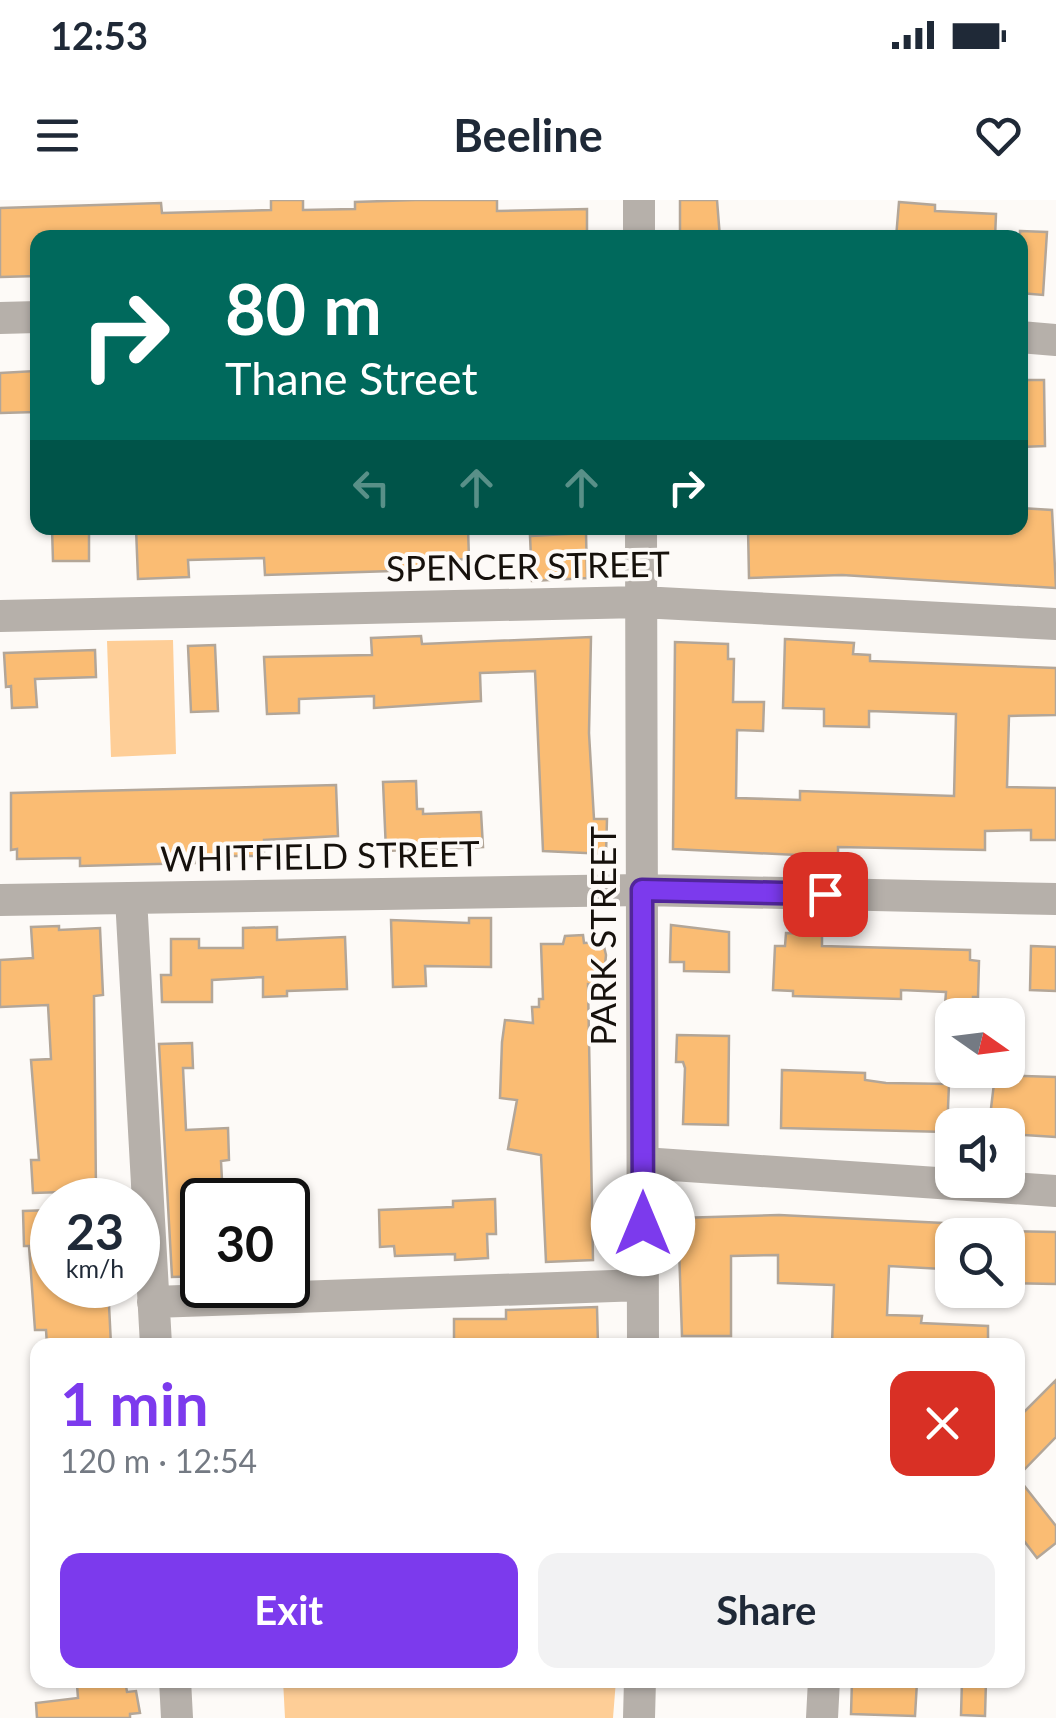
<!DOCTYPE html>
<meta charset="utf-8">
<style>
body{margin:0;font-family:Lato,sans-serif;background:#f2f2f3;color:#1f2937;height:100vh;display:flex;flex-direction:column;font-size:38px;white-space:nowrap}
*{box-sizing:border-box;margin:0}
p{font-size:32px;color:#747a83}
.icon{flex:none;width:55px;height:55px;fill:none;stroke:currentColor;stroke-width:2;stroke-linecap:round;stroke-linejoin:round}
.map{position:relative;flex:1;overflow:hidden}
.details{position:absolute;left:30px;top:1138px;width:995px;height:350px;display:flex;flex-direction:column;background:#fff;border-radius:20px;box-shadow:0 2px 8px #0004}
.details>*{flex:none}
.top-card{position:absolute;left:30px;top:30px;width:998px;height:305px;border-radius:20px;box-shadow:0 2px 8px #0004;background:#00695c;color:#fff;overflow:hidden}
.needle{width:65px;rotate:104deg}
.controls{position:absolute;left:935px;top:798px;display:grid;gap:20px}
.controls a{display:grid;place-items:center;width:90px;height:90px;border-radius:20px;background:#fff;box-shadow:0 2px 8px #0004;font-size:50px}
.speed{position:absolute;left:30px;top:978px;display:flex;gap:20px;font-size:50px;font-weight:700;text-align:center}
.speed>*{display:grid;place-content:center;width:130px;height:130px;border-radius:50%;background:#fff;box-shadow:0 2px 8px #0004;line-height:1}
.speed small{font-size:25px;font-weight:400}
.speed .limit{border:5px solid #111;border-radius:15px;background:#fff;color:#111}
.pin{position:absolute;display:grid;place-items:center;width:85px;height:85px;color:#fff;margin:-42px;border-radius:20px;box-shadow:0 5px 15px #0006}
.me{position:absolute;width:110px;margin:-55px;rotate:0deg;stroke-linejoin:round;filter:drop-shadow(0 0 8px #0008)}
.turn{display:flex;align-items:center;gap:35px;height:210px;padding:0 30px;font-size:45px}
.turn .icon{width:130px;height:130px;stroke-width:2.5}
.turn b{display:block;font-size:70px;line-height:85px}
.lanes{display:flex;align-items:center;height:95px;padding:0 30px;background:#0003;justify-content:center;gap:50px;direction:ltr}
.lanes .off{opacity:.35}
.round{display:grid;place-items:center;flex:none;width:105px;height:105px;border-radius:20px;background:#f2f2f3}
.overview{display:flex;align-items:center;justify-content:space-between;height:170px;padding:0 30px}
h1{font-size:60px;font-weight:700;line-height:75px;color:#7c3aed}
.cta{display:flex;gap:20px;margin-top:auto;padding:20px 30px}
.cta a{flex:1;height:115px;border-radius:20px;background:#7c3aed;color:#fff;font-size:40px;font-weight:700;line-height:115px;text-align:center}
.cta a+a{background:#f2f2f3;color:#1f2937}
.status{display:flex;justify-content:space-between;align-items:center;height:70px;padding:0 50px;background:#fff;direction:ltr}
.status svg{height:28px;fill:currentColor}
header{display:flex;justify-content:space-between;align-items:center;height:130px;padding:0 30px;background:#fff;font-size:45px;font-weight:700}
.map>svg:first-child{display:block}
.green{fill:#fece97}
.building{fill:#fabc73;stroke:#b3a698;stroke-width:2.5}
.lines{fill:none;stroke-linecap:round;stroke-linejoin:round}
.street{stroke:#b6b0aa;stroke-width:32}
.route-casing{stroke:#51269a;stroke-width:25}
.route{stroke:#7c3aed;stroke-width:18}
.labels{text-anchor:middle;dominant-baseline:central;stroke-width:8;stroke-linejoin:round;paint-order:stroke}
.street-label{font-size:35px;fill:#16110c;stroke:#fdfaf7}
</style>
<div class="status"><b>12:53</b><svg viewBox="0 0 49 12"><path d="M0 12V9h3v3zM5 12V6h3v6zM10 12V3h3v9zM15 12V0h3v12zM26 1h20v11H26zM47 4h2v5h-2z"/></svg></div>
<header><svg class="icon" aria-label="menu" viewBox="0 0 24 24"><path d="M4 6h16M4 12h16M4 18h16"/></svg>Beeline<svg class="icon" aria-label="heart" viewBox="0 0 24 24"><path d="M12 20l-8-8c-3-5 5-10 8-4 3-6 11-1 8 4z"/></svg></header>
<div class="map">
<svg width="1056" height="1518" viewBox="0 0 1056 1518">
<rect width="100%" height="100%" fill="#fdfaf7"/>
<path class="green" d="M173,440L176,554L111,557L107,441Z
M283,1480H616L613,1518H285Z"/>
<path class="building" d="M271,0H303V10L355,9V2L415,0H497V11L587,9V38H38V76L0,77V8L161,3L162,13L271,10Z
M680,0H717L720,38H680Z
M899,2L935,5V11L996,14L995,38H896Z
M1020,31L1047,32L1043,95L1020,93Z
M35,171L36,212L0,213V173Z
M1020,180H1044L1045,246L1020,247Z
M1020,308L1052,310L1056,388L842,375L749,378L748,328H1020Z
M52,328H89V361H53Z
M136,328H468L469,359L424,361L425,370L265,375L264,358L188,360L189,377L138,379Z
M586,333L587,378L532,381L530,336Z
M421,436L422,444L591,437L589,533L594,619H607L606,654L543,651L535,471L480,473L481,501L374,508V496L299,499V513L267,514L264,457L372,455L371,438Z
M785,439L854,443L853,454L870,455V461L1056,468V515L1009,516L1007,587L1056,588V640H1031V630L985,631V650L838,647V657L673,649L675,442L728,444V459H734L733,502H764L763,531L737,530L736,598L800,600V591L954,596L956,514L869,511V527L824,526V509L783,508Z
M215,445L218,511L191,512L188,446Z
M95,450L96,477L35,479L37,507L12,508L11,486L6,487L4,453Z
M416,581L417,609H423V614L481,612L483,647L386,651L383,582Z
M336,585L338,636L264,640V656H195V663L80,666V658L17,659V649L11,650V593Z
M469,718H491V767L425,766L426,786L393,787L391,720L469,723Z
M671,725L729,732V772L684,771V762H670Z
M59,726V730L100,728L103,795L94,796L96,991L33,993L31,960H39L31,860L51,859L48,805L0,807V760L33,758L31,727Z
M277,727V740L345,737L347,789L287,791V796L263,797V777L212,780V802H162L161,775H171V739H199V748H243V728Z
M786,733L822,734V746L970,750V760L979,761L978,797H973V806L945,805L946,792L901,790V799L793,796V791L773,790L775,746H785Z
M583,735L584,743L603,742L606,755L603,785L588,784L593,1060L546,1062L541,955L508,949L517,900L500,898L502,842L505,820L533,823L532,807H539V799H543L541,744H563L565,736Z
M1031,746L1056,747V791L1030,790Z
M677,835L729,836L728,925L683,924L685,868L683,862H676Z
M192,843L193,868H183L186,930L228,928L229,960L221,961L223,1000H202V1076L172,1077L159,844Z
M782,870L865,873V880L886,883L949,884L947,932L781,928Z
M995,875L1056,877V937L1008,934V925H989Z
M495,999L496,1034H487L488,1058L455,1060V1054L395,1056L394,1046L380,1047L379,1010L453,1007V1001Z
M52,1010V1085H108L111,1145H47L46,1130H35L29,1046H24L23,1011Z
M779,1015L943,1023L942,1069L889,1066L887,1115L922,1116L921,1123L988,1126V1145H832L834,1085L778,1083V1055L731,1056V1136H682L678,1018Z
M1008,1031L1056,1032V1084L1008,1083Z
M597,1107L598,1145H454V1119H506V1110Z
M1056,1180V1237L1018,1276V1218Z
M1018,1278L1056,1326V1343L1037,1358L1018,1333Z
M125,1480L127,1492L136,1491L140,1513L130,1514V1518H37L36,1503L78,1498L77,1485Z
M852,1480L917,1482L915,1516L851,1514Z
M962,1480H986L985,1516L961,1515Z"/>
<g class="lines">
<path class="street" d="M639,0V38
M0,118L38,117
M1020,137L1056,140
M641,328L643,1145
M0,416L641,402L1056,424
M131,698L156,1145
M0,700L642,690L1056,699
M643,963L1056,991
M153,1102L642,1085
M175,1480L177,1518
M639,1518L640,1480
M822,1518L824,1480"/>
</g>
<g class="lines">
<g class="route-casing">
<path id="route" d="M643,1024L642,690L825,694"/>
</g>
<use href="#route" class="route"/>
</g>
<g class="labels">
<g class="street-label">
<text transform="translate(528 365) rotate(-1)">SPENCER STREET</text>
<text transform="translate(320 655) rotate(-1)">WHITFIELD STREET</text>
<text transform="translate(602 736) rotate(-90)">PARK STREET</text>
</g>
</g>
</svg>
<div class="controls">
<a><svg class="needle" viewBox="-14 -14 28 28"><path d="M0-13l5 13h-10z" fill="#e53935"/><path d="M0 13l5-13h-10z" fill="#747a83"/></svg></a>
<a><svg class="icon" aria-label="sound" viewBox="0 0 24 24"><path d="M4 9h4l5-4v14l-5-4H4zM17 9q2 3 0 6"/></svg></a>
<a><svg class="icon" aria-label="search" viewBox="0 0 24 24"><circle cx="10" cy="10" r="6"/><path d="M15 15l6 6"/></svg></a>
</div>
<div class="speed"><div>23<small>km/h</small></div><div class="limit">30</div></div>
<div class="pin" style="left:825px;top:694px;background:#d93025"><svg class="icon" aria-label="arrive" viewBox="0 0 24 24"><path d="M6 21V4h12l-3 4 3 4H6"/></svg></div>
<svg class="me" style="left:643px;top:1024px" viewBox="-20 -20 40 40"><circle r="19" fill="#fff"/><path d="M0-13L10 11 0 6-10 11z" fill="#7c3aed"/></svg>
<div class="top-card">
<div class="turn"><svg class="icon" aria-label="right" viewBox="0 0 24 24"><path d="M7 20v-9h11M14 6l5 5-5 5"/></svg><div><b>80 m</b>Thane Street</div></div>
<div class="lanes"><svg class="icon off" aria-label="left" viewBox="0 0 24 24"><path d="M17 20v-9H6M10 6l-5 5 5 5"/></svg><svg class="icon off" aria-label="ahead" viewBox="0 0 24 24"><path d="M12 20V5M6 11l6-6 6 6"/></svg><svg class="icon off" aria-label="ahead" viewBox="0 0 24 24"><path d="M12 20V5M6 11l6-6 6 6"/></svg><svg class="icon" aria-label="right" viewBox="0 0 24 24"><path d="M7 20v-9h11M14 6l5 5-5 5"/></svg></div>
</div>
<section class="details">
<div class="overview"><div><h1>1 min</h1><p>120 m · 12:54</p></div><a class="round" style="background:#d93025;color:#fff"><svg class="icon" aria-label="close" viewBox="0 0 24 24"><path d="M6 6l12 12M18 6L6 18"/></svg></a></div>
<div class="cta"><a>Exit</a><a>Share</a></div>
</section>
</div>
